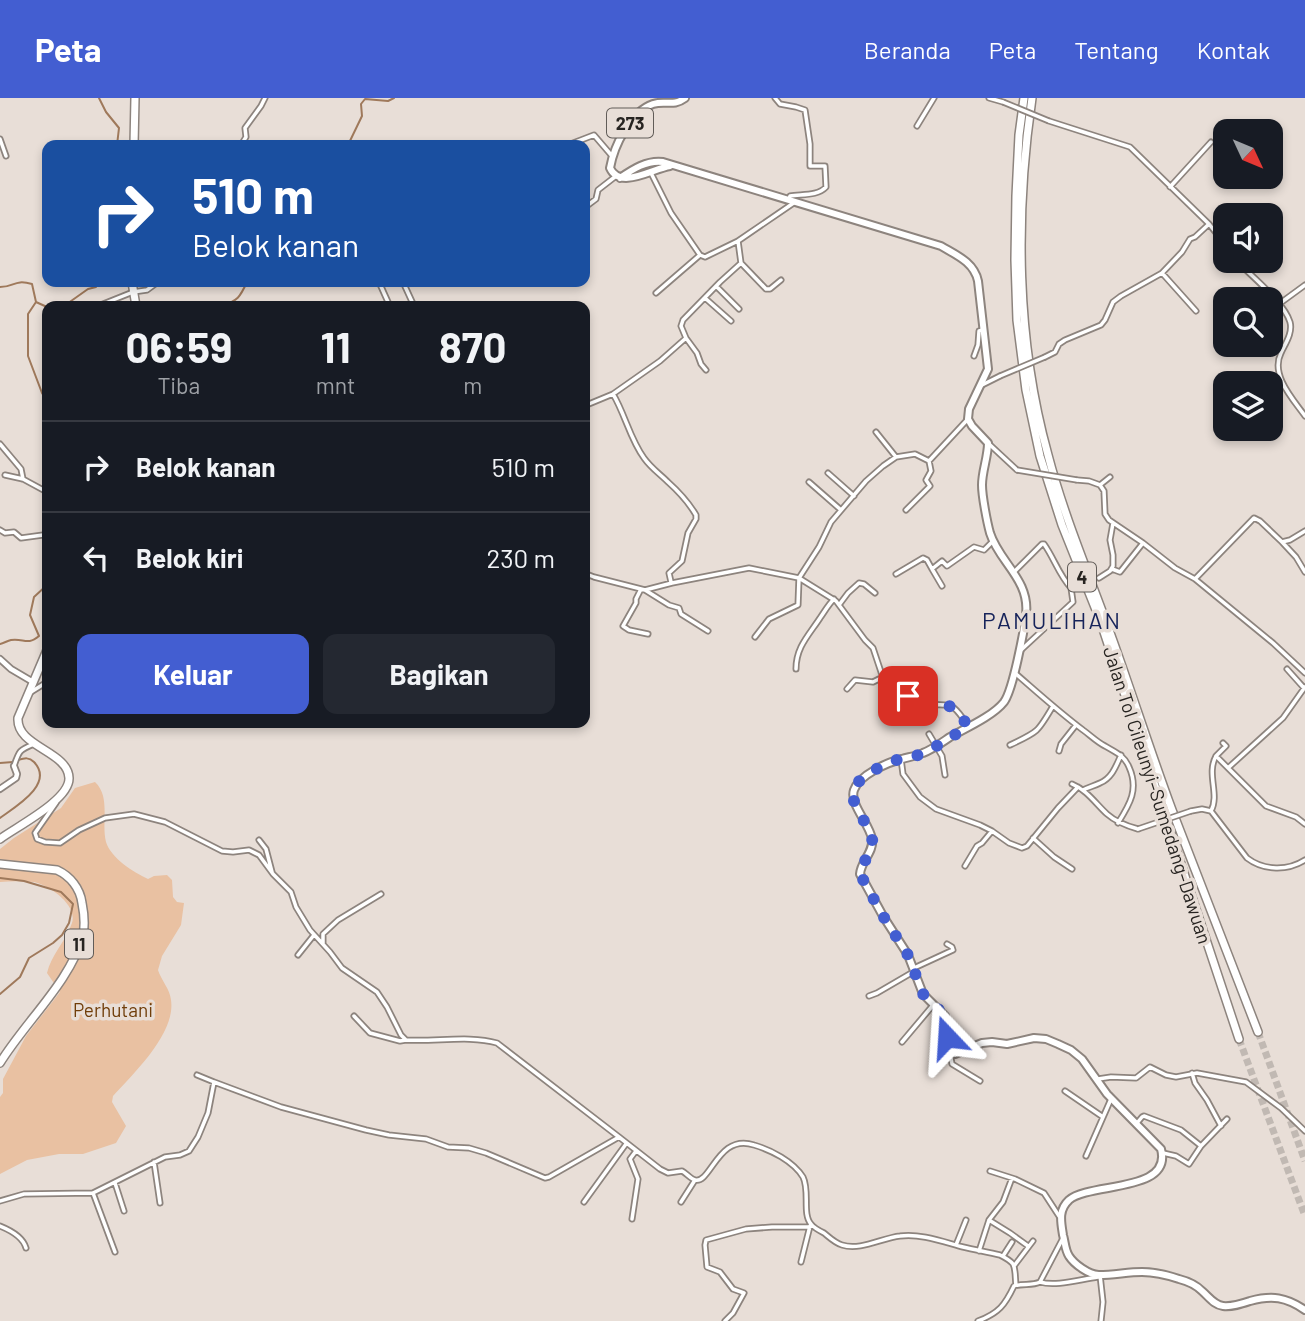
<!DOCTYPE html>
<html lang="id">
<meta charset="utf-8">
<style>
body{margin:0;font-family:Barlow,sans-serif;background:#242831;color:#f1f3f6;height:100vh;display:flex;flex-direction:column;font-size:26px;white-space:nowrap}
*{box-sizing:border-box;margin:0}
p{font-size:23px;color:#9ea1a6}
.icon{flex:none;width:38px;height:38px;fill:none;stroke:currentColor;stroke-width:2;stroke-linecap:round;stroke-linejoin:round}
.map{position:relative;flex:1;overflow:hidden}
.panel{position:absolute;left:42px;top:203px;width:548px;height:427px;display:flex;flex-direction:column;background:#171b24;border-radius:14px;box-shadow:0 4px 10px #0003}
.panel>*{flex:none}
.hud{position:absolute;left:42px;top:42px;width:548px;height:147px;border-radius:14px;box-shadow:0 4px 10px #0003;background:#1a4fa0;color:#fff;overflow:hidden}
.needle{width:46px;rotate:134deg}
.tools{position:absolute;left:1213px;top:21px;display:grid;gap:14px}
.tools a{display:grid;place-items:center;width:70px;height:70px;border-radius:14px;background:#171b24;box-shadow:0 4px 10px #0003;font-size:35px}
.pin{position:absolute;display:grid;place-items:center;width:60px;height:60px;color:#fff;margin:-30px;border-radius:14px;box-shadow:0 4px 10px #0006}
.me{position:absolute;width:77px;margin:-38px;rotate:340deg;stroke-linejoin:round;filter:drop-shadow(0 0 5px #0008)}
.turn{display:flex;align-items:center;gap:24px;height:147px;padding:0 35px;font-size:32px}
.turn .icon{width:91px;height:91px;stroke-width:2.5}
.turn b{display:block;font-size:49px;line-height:60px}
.eta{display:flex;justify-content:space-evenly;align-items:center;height:119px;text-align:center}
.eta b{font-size:42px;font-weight:700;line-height:49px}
.button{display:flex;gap:14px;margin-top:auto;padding:14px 35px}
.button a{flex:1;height:80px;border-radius:14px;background:#435ed1;color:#fff;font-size:28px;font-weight:700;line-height:80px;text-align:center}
.button a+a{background:#242831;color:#f1f3f6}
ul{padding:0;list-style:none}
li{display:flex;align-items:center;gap:21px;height:91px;padding:0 35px;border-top:2px solid #363941}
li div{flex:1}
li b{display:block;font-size:26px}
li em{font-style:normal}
header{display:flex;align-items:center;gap:42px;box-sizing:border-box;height:98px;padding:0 35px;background:#435ed1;color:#fff}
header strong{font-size:33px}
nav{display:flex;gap:38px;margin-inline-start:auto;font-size:24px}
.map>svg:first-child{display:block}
.green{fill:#e9c1a2}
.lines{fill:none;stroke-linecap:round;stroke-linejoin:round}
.stream{stroke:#9f795b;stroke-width:2}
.motorway-tunnel{stroke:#c1b9b3;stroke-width:7;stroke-dasharray:7 3.5;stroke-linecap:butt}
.minor-casing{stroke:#8d847e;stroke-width:7}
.tertiary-casing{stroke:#8d847e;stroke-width:8}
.primary-casing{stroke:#8d847e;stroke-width:10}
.trunk-casing{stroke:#8d847e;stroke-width:10}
.motorway-casing{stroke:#8d847e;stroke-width:10}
.minor{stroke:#fff;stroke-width:3.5}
.tertiary{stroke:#fff;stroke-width:4.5}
.primary{stroke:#fff;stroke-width:6}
.trunk{stroke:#fff;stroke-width:7}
.motorway{stroke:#fff;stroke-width:7}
.minor-bridge-casing{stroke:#8d847e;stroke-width:7;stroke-linecap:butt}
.minor-bridge{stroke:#fff;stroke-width:3.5}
.route{stroke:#435ed1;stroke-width:12;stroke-dasharray:0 21.6}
.labels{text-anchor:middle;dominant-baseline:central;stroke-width:7;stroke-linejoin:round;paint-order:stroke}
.shield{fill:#e8ded7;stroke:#615c58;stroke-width:2}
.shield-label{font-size:18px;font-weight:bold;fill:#272421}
.street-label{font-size:19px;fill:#272421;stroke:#e8ded7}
.park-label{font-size:19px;fill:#703e0a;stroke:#e8ded7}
.quarter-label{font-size:23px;letter-spacing:2px;fill:#16235a;stroke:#e8ded7}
</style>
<header>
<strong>Peta</strong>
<nav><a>Beranda</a><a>Peta</a><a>Tentang</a><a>Kontak</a></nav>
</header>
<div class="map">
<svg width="1305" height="1223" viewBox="0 0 1305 1223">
<rect width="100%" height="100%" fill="#e8ded7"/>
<path class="green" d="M95,684C111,699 101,724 106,744C111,760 133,774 148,781L154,778L167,777L172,782L173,799L177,804L184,805L181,827L162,858L158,872C161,882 170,891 171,902C176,935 134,975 113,998L112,1004L126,1028L116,1045L83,1056H59L27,1062L0,1076V999L3,995V981L26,938L60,894L47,875C51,857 66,843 72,825C78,807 49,787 34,784C23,783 11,783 0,784V751L14,740L61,710L75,690Z"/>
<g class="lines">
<path class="stream" d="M99,0L106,14L119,30L117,47
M348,47L362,18L361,6L365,1L388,3L394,0
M0,189C15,189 14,181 32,186L36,204
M64,208L88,191L96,189L100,184
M221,208C238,203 240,199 247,184
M47,209L36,204L28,216V258L42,295L47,303
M0,546C4,545 7,543 11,542C24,540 27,548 39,538L30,517L34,499L47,487
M0,665L13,664
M0,720C15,709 55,686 34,664C29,659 25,660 18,662
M0,780L24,783L61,794L73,806L69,825L62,837L53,845L29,860L20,879L0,896"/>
<path class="motorway-tunnel" d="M1258,934L1305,1063
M1239,941L1305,1118"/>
<g class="minor-casing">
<path id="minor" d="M775,0L780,6L796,9L805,12L810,46V68H825L826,89C818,98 802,96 790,98L789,101
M989,0L1003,4
M1049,23L1130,49L1209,126L1225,146
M917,28L934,0
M0,41L6,58
M241,47L246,39L245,30L261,8L265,0
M568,47L594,37L612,58
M651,75L671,115L700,157
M1170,89L1211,44
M588,107L596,101L598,92L616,78
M1237,163C1252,179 1284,204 1290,224C1293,235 1285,246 1281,255C1270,277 1293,301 1305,318
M741,165L766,191H770L781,182
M1162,175L1196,213
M379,184L388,204L387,208
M403,184L414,208
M716,188L739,211
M656,195L700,157L705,159L738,143
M705,200L731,223
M1279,206L1305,187
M98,208L133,194L147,192L158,184
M686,240L697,255L701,266L706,272
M974,258L978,247L979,233L983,232
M1045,259L1055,254L1059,246L1065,242L1101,227L1105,222L1113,204L1121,198L1162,175L1182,154L1190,141L1195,139L1209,126
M980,288L1000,278
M613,296C625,316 630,341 644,360C651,370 660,376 668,384C678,393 689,405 696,417V421L688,435L682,463L669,475L671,484
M584,308L613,296L660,263L686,240L681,228L683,222L720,184L741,165L738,143L795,104
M876,334L896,359
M988,345L1017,372
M0,346L21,371L23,381
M828,375L854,398
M5,377L23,381L47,394
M1077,382L1089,383L1100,387L1104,393L1105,416L1109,422L1143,445L1175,470L1195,481L1273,545L1305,575
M809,384L841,412
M1100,387L1110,379
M906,412L930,388L926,382L931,373L929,363
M0,432L5,435L14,434L21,440L43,437L47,439
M1282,444L1296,459L1305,474
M932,471L942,488
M1112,471L1120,474L1143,445
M1014,474L1042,446H1044C1054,460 1059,477 1071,490
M584,475L594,479L645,492L672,485L749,470L799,480L836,503L865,542L873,550L881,574L890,595H905C911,600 922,604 931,606C939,608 946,605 954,610C960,615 964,622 968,628
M896,476L923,460L927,462L932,471L942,463L947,468L974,449L984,452L993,443
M1099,480L1110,473L1113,468V457L1110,442L1113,425
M1195,481L1254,420L1260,423L1282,444L1290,442L1305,433
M641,491L636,501V505L623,528L629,532L648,536
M645,492L669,507L679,510L681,516L708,533
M839,507L848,495L859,485L864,486L875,495
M755,539L769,521L798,507L799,480L819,449L831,424L866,383L883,368L896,359L915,356L929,363L968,321
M1020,553L1073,504L1071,490L1074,489
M796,571C796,549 809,537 820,520C825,513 828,507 834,501
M1287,571L1304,590
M1015,575C1037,594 1059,614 1083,632C1090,637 1097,644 1105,648C1115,654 1124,657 1129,669C1139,691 1130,706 1118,725
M847,591L855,582L873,584L883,579
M31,594L47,584
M929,636L942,658L945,677
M1010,647C1038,634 1038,634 1053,608
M1059,653L1061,646L1076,627
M1216,658L1226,648L1223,645
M901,661L903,676L920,699L936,711L980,727L992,733L1009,745L1022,750L1027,748L1058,710L1078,689
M14,668C19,653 19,652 34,646
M1228,670L1283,620L1305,589
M1072,686C1087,692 1096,706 1107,716C1116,724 1127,728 1138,731
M1083,692C1089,689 1094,688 1100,685C1112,680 1116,668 1121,657
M56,705L35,735L37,741L45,744L60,745L79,732L105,720L134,716L165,724L222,753L233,754L249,752L259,757L273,776L291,794L296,809L310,832L330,854L342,870L377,894L387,909L401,937L406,942C435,944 470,937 497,945L619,1039
M1191,713L1202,711L1211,713L1247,760C1264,773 1288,773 1305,762
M1211,713C1220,696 1206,676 1216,658L1266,708L1296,719L1305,726
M1033,740L1054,759L1072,771
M259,742L266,751L272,774
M965,768L977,748L982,745L992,733
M323,845V836L338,822L381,796
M298,857L314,837
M914,870L953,852L952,849L947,846
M869,898L877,895L913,874
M354,918L370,935L400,943L406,942
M902,944L934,906
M950,955L952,966L980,983
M1192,975L1195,985L1207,1002L1221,1028
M197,977L214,984
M1098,981L1111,979L1136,980L1150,969L1166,977L1176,979L1197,975L1246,984L1281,1010L1305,1033
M1065,993L1103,1019
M1137,1025L1142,1019L1144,1018L1181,1032L1201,1048L1227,1021
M1163,1055L1176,1058L1189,1066L1201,1048
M1086,1058L1111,1001
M154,1064L160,1105
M990,1073L1015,1081L1044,1095L1059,1118
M115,1085L124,1113
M93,1095L115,1154
M0,1103L24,1096L93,1095L165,1059L180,1057L189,1053L198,1039L208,1015L214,984L281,1009L366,1032L389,1037L426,1041L448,1049L469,1050L486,1055L545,1080L549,1079L619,1039L660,1071L668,1075L682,1073C686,1075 691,1081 695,1082C711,1086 718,1035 754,1047C771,1052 793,1063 803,1079C810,1093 802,1116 811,1126C814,1130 820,1133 824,1135C829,1139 835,1145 842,1147C860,1153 882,1140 900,1138C920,1135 944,1144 963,1149C975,1152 988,1154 1000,1157C1004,1159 1010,1162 1013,1166C1016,1172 1015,1181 1016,1187
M584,1104L626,1046
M681,1104L695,1082
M632,1121L638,1081L630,1061L636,1053
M989,1122L1010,1135L1028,1148
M0,1128C10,1132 23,1139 26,1150
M956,1147L966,1122
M979,1153L989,1122L1003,1104L1012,1080
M1003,1158L1012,1144
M801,1164L810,1128
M1014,1168L1033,1143
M1100,1177L1103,1204L1101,1223
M1040,1184C1056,1189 1081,1181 1098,1179
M725,1223L733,1215L744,1195L733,1191L720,1174L707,1169L705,1147L706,1142L746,1131L772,1129H810
M978,1223C999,1215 1005,1207 1014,1188C1023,1185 1032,1188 1040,1184L1063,1140"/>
</g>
<g class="tertiary-casing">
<path id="tertiary" d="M0,561L11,571L33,584
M0,691L16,680L17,676L14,668"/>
</g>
<g class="primary-casing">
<path id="primary" d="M670,68C652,71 620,92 610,70C614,48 630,14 653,6C666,2 673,9 685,0
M620,80C633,71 647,62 663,64L941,148C956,157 974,164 978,183L988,271L969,311L968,321L972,328L988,345C988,359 982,373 982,387C982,398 987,424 990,435C999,464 1030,482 1026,516C1024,533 1013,592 1004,604C993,618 966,630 950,639C941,645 933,651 923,655C916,658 909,659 902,661C888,664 859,677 854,692C849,706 870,726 872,741C874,754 861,763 860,776L883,818L908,857L923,896L945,918L948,926L946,948L950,955L955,956L982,945L992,944L1007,946L1034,940L1046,941L1058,946L1071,952L1082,961L1107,996L1161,1051C1173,1095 1090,1084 1069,1102C1058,1112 1061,1124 1063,1137C1065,1144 1065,1152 1069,1158C1074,1166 1089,1177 1099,1177C1114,1177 1128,1174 1142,1174C1155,1174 1167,1177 1179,1181C1187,1183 1196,1187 1202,1193C1209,1199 1214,1207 1223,1208C1232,1209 1241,1206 1250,1203C1272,1197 1286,1199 1305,1212"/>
</g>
<g class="trunk-casing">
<path id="trunk" d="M134,47L135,0
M132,184L136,208
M0,741C16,729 70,702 69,680C68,653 16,649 18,620L47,552
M0,766L57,772C70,778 80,790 82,805C84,815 85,827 83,837C71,883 25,924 0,965"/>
</g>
<g class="motorway-casing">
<path id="motorway" d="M1024,0L1019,37L1016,98L1015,162L1017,222L1026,292L1040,358L1062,427L1100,522L1239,941
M1032,0C1015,117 1016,242 1048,357C1066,426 1095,490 1118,557C1136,608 1153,661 1172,712C1200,786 1230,860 1258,934"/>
</g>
<use href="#minor" class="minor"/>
<use href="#tertiary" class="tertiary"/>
<use href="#primary" class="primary"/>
<use href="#trunk" class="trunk"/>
<use href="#motorway" class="motorway"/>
<g class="minor-bridge-casing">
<path id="minor-bridge" d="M1003,4L1049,23
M1000,278L1045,259
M1017,372L1077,382
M1138,731L1191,713"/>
</g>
<use href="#minor-bridge" class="minor-bridge"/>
</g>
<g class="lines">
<path class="route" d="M908,598L932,606L946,607L954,610L962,619L968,629C954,637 941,646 926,654C918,658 909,659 900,661C887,665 854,679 853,695C852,710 869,726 872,740C874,753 862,763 860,776L883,818L908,857L923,896L945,918L948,926L947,939"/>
</g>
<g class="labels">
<g class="shield">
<rect x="607" y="10.5" width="46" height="29" rx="5"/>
<rect x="1068" y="464.5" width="28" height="29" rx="5"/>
<rect x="65" y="831.5" width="28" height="29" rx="5"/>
</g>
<g class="shield-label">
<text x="630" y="25">273</text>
<text x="1082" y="479">4</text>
<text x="79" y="846">11</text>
</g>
<g class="street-label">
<text transform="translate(1158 697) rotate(72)">Jalan Tol Cileunyi–Sumedang–Dawuan</text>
</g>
<g class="park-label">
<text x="113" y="911">Perhutani</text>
</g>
<g class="quarter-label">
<text x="1052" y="522">PAMULIHAN</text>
</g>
</g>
</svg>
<div class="tools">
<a><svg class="needle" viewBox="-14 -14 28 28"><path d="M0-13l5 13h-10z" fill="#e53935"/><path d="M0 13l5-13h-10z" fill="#9ea1a6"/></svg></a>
<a><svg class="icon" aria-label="sound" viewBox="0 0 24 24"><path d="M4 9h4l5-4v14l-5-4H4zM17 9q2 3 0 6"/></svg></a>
<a><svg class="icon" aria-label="search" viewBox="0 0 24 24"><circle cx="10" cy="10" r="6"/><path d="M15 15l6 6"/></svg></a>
<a><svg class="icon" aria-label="layers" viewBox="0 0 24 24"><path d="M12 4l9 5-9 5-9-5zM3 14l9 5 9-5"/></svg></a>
</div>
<div class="pin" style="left:908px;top:598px;background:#d93025"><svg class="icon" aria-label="arrive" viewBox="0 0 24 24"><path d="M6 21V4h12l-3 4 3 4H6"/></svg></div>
<svg class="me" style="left:947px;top:939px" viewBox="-20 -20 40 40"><path d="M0-17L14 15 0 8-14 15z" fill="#435ed1" stroke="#fff" stroke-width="4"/></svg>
<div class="hud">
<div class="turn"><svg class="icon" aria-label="right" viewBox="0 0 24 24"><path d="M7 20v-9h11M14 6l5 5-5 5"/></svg><div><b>510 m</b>Belok kanan</div></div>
</div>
<section class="panel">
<div class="eta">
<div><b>06:59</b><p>Tiba</p></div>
<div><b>11</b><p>mnt</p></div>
<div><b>870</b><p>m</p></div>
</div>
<ul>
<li><svg class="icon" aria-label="right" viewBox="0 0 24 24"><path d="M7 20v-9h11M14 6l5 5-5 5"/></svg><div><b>Belok kanan</b></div><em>510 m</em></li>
<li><svg class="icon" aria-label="left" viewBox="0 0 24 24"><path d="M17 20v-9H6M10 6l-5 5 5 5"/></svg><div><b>Belok kiri</b></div><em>230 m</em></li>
</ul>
<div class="button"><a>Keluar</a><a>Bagikan</a></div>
</section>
</div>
